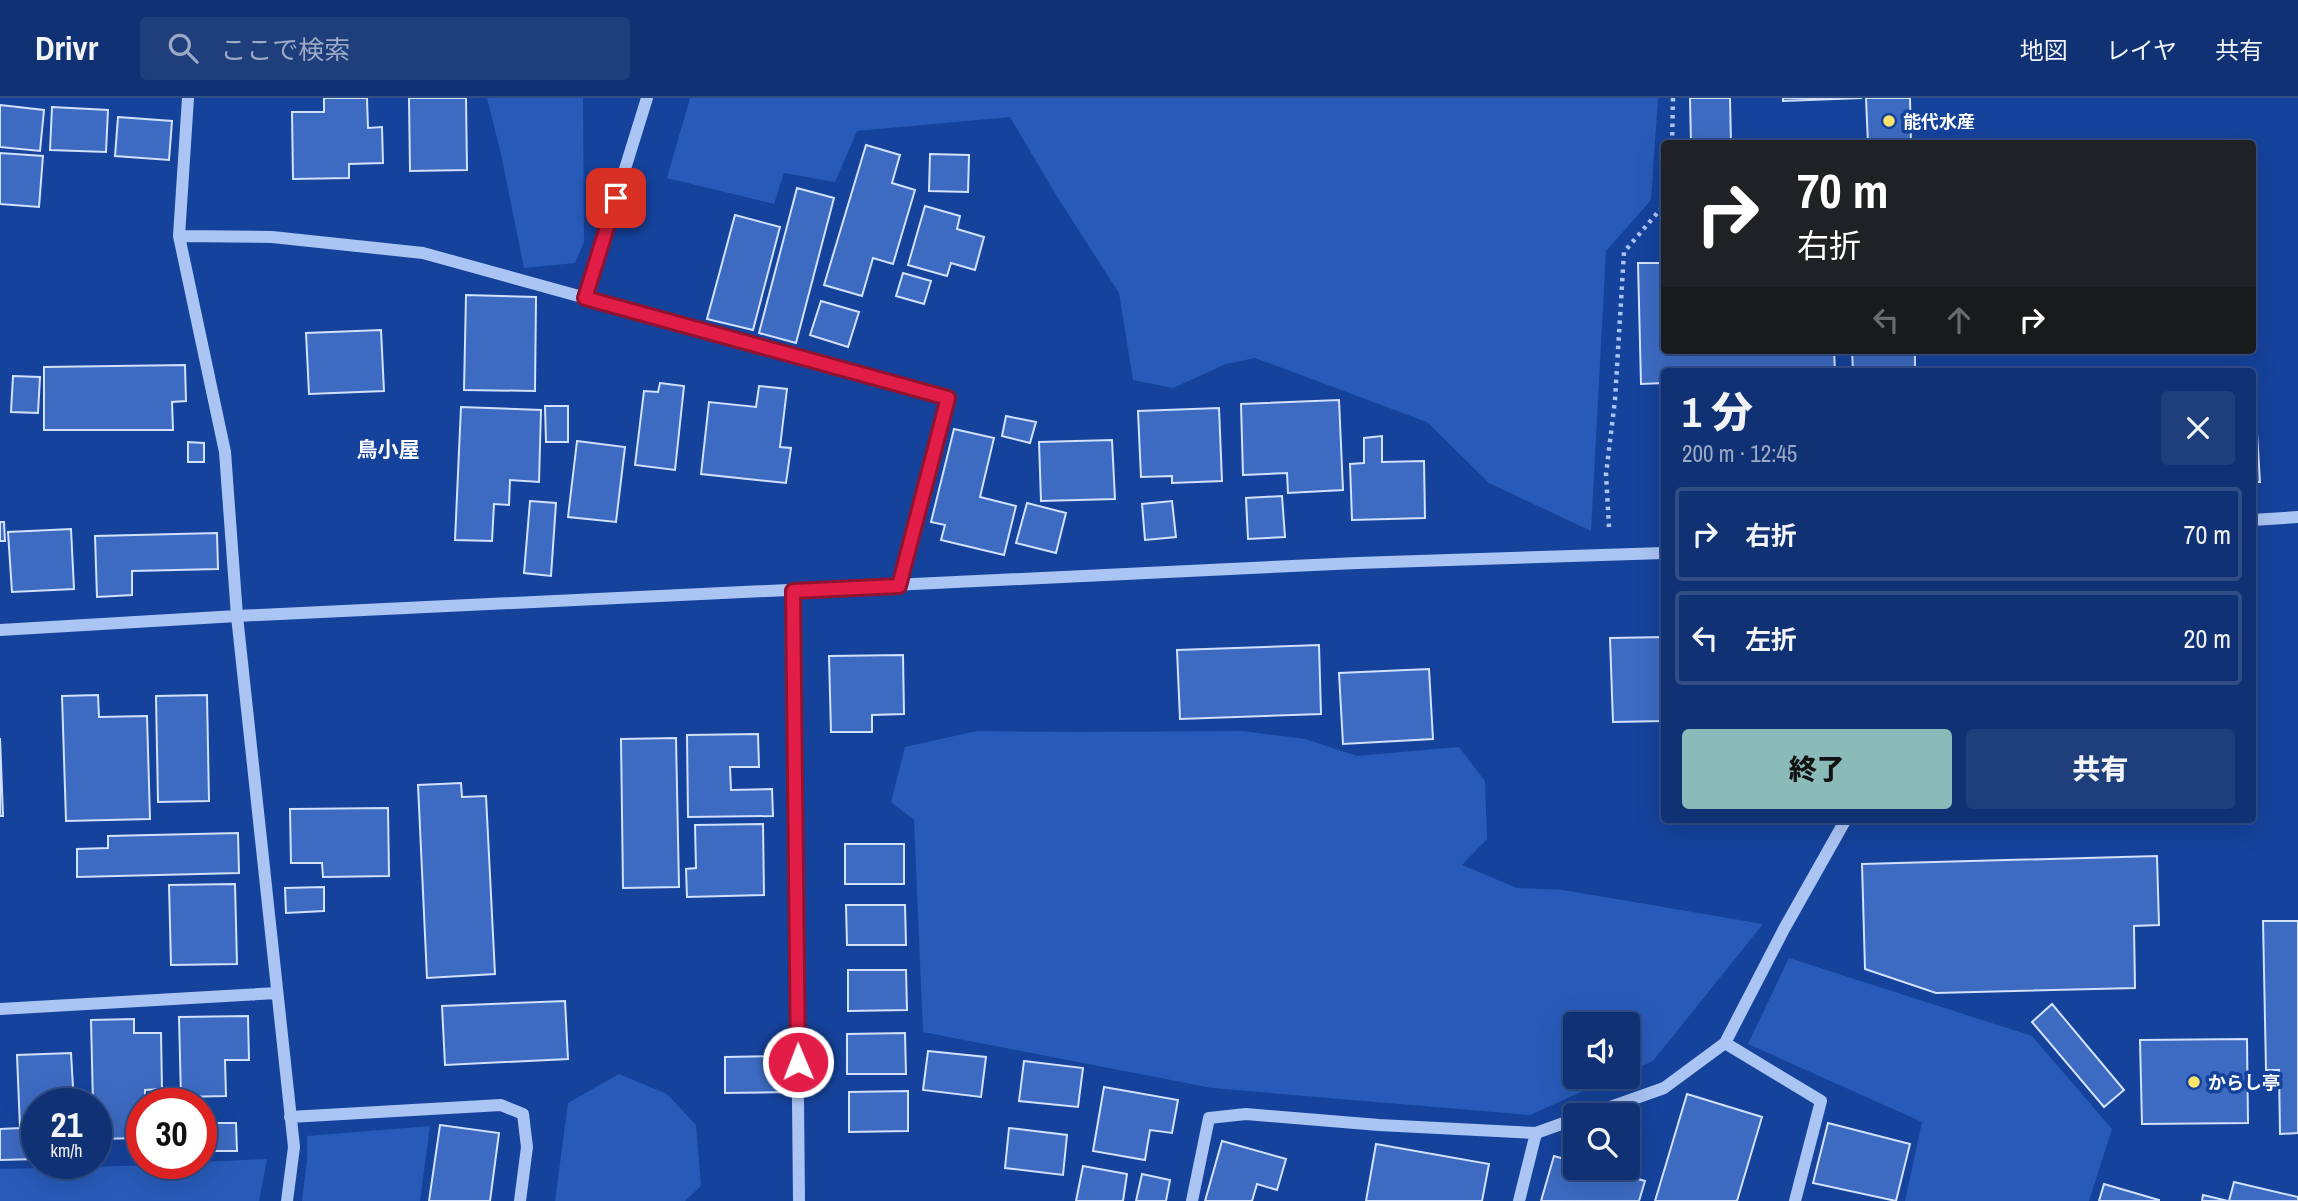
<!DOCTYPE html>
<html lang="ja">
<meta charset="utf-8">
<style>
body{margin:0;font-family:"Archivo Narrow","Noto Sans JP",sans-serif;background:#1e3e7c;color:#f1f3f6;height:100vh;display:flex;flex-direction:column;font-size:26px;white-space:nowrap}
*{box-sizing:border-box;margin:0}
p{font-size:23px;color:#9caac5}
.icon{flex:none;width:38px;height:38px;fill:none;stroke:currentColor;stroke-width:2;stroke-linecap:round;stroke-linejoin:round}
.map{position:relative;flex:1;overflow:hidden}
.side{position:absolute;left:1661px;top:270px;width:595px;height:455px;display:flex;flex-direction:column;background:#103274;border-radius:7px;box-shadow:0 7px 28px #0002,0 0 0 2px #304d86}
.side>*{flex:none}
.banner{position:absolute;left:1661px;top:42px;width:595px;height:214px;border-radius:7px;box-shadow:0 7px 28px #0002,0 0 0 2px #304d86;background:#202124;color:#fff;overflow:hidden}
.tools{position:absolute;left:1563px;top:914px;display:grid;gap:14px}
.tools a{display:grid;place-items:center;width:77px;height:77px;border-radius:7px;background:#103274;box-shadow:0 7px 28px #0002,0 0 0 2px #304d86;font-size:35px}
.speed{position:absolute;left:21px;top:990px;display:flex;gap:14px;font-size:35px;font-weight:700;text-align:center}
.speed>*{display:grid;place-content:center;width:91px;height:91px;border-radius:50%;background:#103274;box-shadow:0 7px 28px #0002,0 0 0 2px #304d86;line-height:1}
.speed small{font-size:18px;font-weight:400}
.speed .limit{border:10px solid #d22;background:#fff;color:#111}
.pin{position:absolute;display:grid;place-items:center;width:60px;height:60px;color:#fff;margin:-30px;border-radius:14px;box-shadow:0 4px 10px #0006}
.me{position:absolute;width:77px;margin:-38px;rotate:359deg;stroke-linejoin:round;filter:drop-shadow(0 0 5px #0008)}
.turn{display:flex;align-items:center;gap:24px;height:147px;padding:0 21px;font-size:32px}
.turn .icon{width:91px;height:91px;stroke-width:2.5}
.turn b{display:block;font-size:49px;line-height:60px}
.lanes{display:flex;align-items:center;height:66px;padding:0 21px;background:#0003;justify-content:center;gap:35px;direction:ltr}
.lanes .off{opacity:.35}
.round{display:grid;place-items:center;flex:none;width:74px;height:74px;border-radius:7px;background:#1e3e7c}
.head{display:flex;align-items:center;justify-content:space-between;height:119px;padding:0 21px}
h1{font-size:42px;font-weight:800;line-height:52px}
.action{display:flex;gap:14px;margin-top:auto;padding:14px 21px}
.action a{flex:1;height:80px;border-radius:7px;background:#8bbbb9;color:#111;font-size:28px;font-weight:800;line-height:80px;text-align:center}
.action a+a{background:#1e3e7c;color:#f1f3f6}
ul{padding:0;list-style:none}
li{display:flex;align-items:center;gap:21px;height:94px;margin:0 14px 10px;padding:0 7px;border:4px solid #304d86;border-radius:7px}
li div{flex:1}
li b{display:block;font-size:26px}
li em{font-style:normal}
header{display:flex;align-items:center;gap:42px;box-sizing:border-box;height:98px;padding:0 35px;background:#103274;border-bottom:2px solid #304d86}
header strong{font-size:33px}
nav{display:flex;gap:38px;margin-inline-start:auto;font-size:24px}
.search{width:490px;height:63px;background:#1e3e7c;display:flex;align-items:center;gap:18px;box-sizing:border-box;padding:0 24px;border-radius:7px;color:#9caac5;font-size:26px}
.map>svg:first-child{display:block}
.green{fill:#285bb9}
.building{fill:#3d6bc2;stroke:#d2e1fd;stroke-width:2}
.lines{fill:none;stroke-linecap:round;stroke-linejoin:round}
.path{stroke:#aac4f3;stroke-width:4.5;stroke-dasharray:3.5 5;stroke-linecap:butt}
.minor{stroke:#aac4f3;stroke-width:12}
.route-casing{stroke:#92132f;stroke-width:18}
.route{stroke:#e11d48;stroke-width:12}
.poi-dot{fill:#ffe46c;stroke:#15429b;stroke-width:2.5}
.labels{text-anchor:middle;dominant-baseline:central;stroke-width:7;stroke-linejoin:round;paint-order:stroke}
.poi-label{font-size:18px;font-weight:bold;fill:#fff;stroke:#15429b;text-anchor:start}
.quarter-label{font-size:21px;font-weight:bold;fill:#fff;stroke:#15429b}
</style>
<header>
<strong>Drivr</strong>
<div class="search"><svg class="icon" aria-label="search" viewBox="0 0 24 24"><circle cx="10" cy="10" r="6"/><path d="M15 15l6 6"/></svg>ここで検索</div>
<nav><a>地図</a><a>レイヤ</a><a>共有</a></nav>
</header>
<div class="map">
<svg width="2298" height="1103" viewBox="0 0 2298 1103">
<rect width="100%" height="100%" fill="#15429b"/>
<path class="green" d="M487,0H583L584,144L575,165L524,170L501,56Z
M690,0H1658L1651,102L1606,153L1591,433L1489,385L1427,324L1255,260L1226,266L1173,290L1133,282L1119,195L1056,97L1010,19L857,33L835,84L784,75L774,106L667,80Z
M977,633L1080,634L1242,633L1305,641L1357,658L1459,649L1485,683L1487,741L1462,767L1517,790L1563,792L1763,826L1653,963L1628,974V926H1575V978H1617L1530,1017L1212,990L923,934L914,722L891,704L905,649Z
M1789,860L2032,938L2112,1031L2089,1103H1905L1922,1024L1748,946Z
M619,976L667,996L696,1027L701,1088L685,1103H555L568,1005Z
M430,1028L420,1103H302L307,1063V1038Z
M267,1061L259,1103H0V1071L201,1066V1064Z"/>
<path class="building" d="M324,0H367L368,30L382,29L383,65L349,66V80L293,81L292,14H324Z
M409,0H466L467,72L410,73Z
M1690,0H1730L1731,46H1691Z
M1783,0H1862L1783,3Z
M1866,0H1910L1911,46H1868Z
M0,7L44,12L40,53L0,49Z
M52,9L108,12L106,54L50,52Z
M118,19L172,23L169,62L115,58Z
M866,47L900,57L892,85L915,92L893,166L873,160L862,198L824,187Z
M0,55L43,58L39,109L0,106Z
M930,56L969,57L968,94L929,93Z
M797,90L834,100L796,245L759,235Z
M925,108L960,118L957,131L984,139L975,172L951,165L947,178L908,167Z
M735,117L780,129L753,232L707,221Z
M1638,165H1664V252H1834L1835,273H1664V285L1641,286Z
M903,175L931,183L924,206L896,198Z
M466,197L536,199L535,293L464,292Z
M821,203L859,214L848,249L810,237Z
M381,232L384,293L309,296L306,235Z
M1852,252H1915V273H1853Z
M185,267L186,303L172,304L173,332H44V269Z
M13,278L40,279L38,315L11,314Z
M660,285L684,288L675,372L635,367L644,293L658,294Z
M759,288L787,291L780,349L791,350L786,385L701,376L709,304L756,309Z
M1339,302L1343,392L1288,395L1287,375L1243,377L1241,306Z
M545,308H568V344H546Z
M461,309L541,312L539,384L510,382L509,407L494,406L492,443L455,442Z
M1219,310L1222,383L1172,385V378L1141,379L1138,313Z
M1006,318L1036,324L1030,345L1002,338Z
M954,331L994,340L980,399L1016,408L1004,457L941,442L945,427L931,424Z
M2257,335L2260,384H2252V336Z
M1382,338V364L1424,363L1425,420L1352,422L1350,366L1364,365V340Z
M1112,342L1115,401L1041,403L1039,344Z
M577,343L625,349L616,424L568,419Z
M188,344L204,345V364H188Z
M1282,398L1285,439L1248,441L1246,400Z
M530,403L556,405L551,478L524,475Z
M1172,403L1176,439L1145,442L1142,406Z
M1027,405L1066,415L1056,455L1016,445Z
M0,424H4L5,443H0Z
M71,431L74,491L12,494L8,434Z
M217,435L218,471L132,473V497L97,499L95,438Z
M1664,539V623L1613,624L1610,540Z
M1319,547L1321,616L1180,621L1177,552Z
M903,557L904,616L872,617V634H831L829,558Z
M1429,571L1433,641L1343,646L1339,575Z
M98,597L99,619L147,618L150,721L66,723L62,598Z
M207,597L209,703L158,704L156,598Z
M758,636L759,669H730L731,692L772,691L773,718L688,719L687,637Z
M0,640L3,718H0Z
M676,640L679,789L623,790L621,641Z
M461,685L462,699L486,698L495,876L427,880L418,687Z
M388,710L389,778L323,779L322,765H291L290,711Z
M763,726L764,797L687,799L686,771L696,770L695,727Z
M238,735L239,775L77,779V751L108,750V738Z
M845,746H904V786H845Z
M2157,758L2159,827L2134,828L2135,890L1936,895L1865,871L1862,766Z
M235,786L237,866L171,867L169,787Z
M324,789V813L286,815L285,790Z
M846,807H905L906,847H847Z
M2263,823H2298V1035L2280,1036L2279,972H2266Z
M848,872H906L907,912L848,913Z
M565,903L568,961L445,967L442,908Z
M2052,906L2124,992L2104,1009L2032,924Z
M248,918L249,962H225L226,998L181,999L179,919Z
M134,921V935H161L162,991L145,992V1006H142V1040L96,1041V1006H93L91,922Z
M905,935L906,976H847V936Z
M2247,941L2248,1025L2142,1026L2140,942Z
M928,953L986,959L981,999L923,992Z
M71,955L74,1006H37V1061L0,1062V1031L20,1030L17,957Z
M787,958L788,994L725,995V959Z
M1024,963L1083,970L1078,1009L1019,1003Z
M1104,989L1178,1002L1172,1035L1150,1032L1145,1062L1093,1053Z
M908,993V1033L849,1034V994Z
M1687,996L1762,1019L1737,1103H1655Z
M201,1025H236L237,1053H201Z
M1828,1025L1910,1046L1896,1103L1813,1085Z
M440,1027L499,1035L490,1103H429Z
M1009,1030L1067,1037L1063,1077L1005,1070Z
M1222,1043L1286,1061L1277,1092L1257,1086L1252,1103H1205Z
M1376,1046L1489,1066L1482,1103H1366Z
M1554,1058L1575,1064V1069H1595L1645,1083L1639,1103H1541Z
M1083,1068L1127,1076L1123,1103H1076Z
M1142,1076L1170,1082L1166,1103H1136Z
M2234,1084L2298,1099V1103H2229Z
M2104,1086L2159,1102V1103H2099Z
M2203,1097L2228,1103H2202Z"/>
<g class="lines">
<path class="path" d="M1672,46L1673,0
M1609,429L1606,376L1615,302L1624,154L1664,107"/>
<path class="minor" d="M188,0L179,138L272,139L423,155L948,300L899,488
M179,138L225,354L237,518L294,1049L287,1103
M585,200L647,0
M2252,422L2298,419
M793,493L799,1103
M0,532L237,518L1357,465L1664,455
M0,911L277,895
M1725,945L1821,1003L1795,1103
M1588,1017L1664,990L1725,945L1784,831L1846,721
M290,1019L501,1007L523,1016L527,1049L520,1103
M1192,1103L1209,1020L1246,1016L1379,1027L1536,1035L1575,1021
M1519,1103L1536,1035"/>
</g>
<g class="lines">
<g class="route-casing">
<path id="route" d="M616,100L585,200L948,300L899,488L793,493L798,964"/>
</g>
<use href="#route" class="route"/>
</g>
<g class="poi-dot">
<circle cx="1889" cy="23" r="7"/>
<circle cx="2194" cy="984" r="7"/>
</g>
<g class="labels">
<g class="poi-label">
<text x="1903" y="23">能代水産</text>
<text x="2208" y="984">からし亭</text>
</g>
<g class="quarter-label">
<text x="388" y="351">鳥小屋</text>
</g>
</g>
</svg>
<div class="tools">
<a><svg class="icon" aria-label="sound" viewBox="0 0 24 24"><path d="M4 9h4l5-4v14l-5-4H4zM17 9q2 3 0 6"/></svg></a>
<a><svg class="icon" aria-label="search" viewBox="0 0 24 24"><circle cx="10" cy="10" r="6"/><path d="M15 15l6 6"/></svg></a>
</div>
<div class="speed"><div>21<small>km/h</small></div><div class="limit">30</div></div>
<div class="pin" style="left:616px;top:100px;background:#d93025"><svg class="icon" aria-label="arrive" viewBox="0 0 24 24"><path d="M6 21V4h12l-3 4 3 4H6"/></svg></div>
<svg class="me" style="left:798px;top:964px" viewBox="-20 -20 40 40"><circle r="17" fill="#e11d48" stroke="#fff" stroke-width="3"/><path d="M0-11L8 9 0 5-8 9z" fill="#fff"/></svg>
<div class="banner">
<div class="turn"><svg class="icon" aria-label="right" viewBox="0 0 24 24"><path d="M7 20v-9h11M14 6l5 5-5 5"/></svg><div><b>70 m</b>右折</div></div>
<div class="lanes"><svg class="icon off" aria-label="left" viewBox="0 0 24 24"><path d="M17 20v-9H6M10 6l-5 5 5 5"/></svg><svg class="icon off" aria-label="ahead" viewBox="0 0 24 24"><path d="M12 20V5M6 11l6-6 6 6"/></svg><svg class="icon" aria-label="right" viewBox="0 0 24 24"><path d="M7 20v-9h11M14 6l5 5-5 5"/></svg></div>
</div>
<section class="side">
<div class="head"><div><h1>1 分</h1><p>200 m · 12:45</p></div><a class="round"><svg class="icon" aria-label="close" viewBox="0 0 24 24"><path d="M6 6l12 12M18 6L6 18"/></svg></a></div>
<ul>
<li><svg class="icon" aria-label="right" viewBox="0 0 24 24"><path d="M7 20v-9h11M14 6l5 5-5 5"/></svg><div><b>右折</b></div><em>70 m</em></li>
<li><svg class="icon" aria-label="left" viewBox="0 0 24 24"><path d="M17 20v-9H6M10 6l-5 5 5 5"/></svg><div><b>左折</b></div><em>20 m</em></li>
</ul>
<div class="action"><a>終了</a><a>共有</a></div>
</section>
</div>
